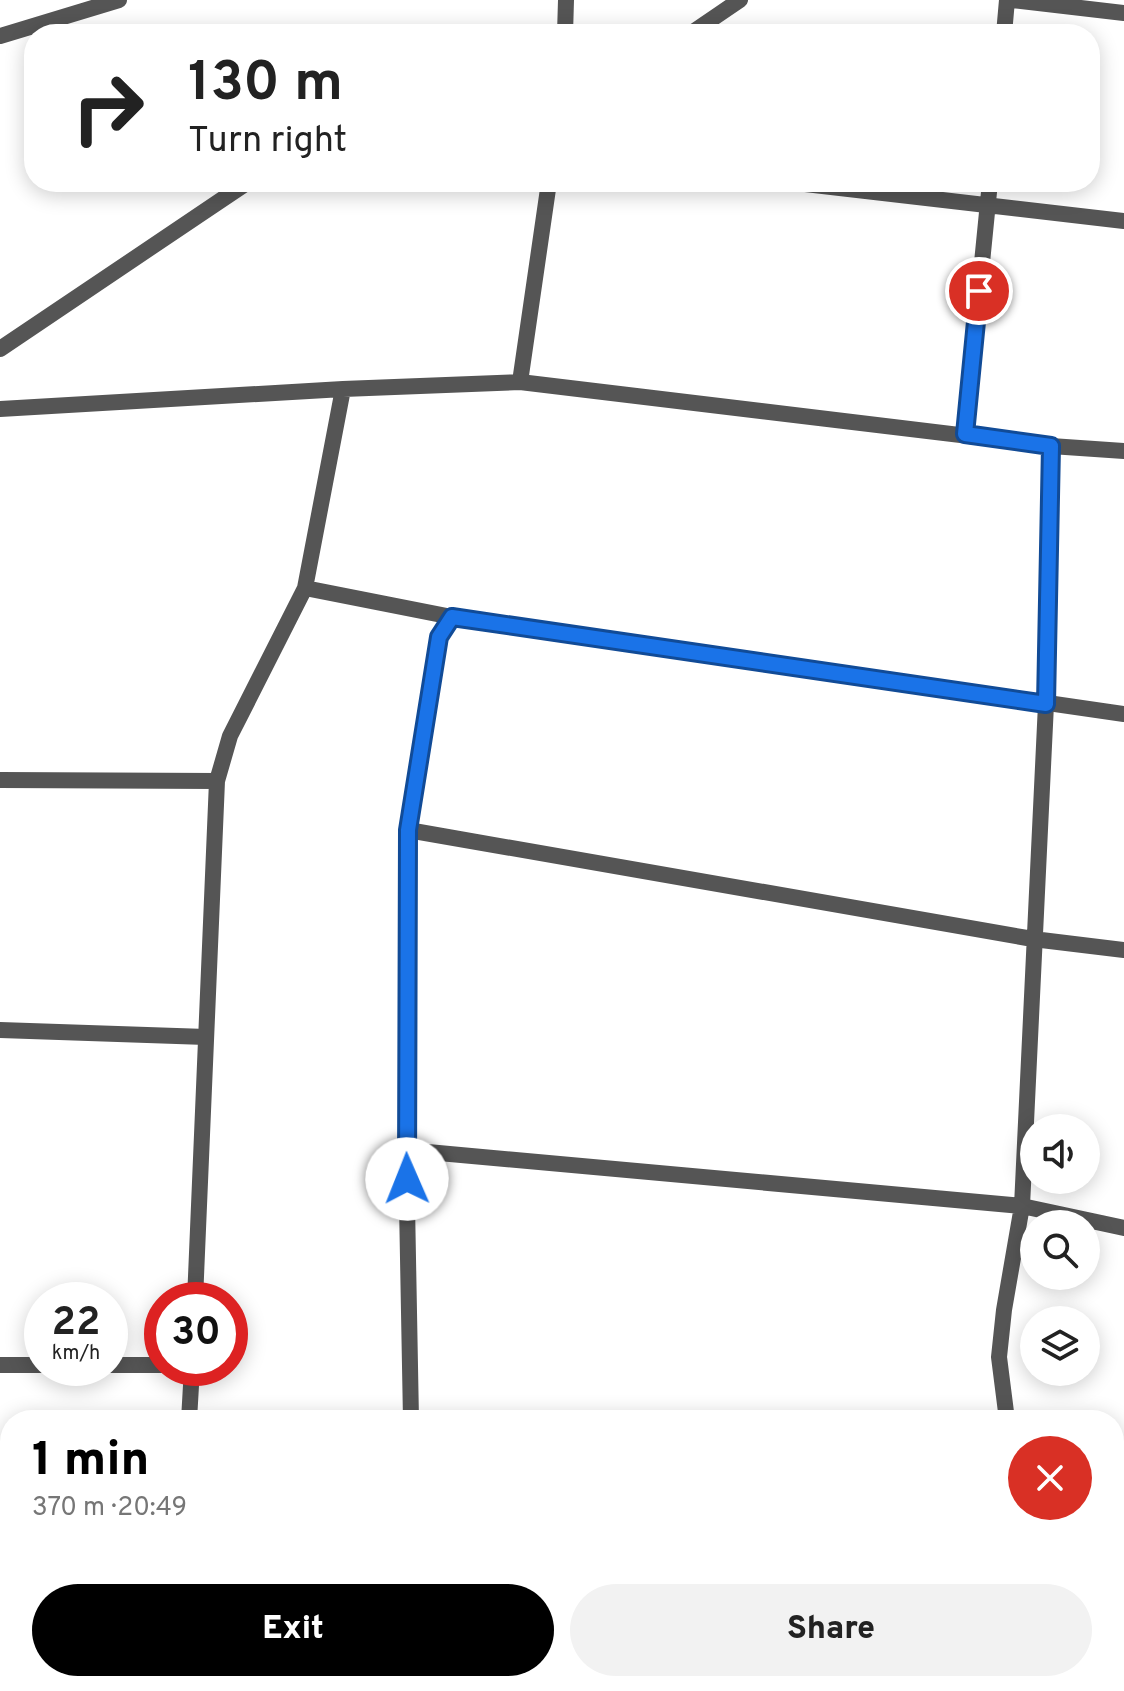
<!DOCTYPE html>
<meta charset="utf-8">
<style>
body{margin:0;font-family:Overpass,sans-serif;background:#f2f2f2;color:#222;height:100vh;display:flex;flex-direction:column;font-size:30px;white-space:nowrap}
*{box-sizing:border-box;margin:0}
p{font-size:26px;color:#767676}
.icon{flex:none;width:44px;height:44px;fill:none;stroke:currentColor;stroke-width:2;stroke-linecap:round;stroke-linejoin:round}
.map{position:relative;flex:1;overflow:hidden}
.details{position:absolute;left:0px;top:1410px;width:1124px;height:282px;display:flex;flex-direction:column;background:#fff;border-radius:32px 32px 0 0;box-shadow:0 4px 20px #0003}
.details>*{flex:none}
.banner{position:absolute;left:24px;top:24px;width:1076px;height:168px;border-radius:32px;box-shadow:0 4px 20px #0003;background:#fff;color:#222;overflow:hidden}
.controls{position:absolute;left:1020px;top:1114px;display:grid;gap:16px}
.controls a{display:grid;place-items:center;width:80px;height:80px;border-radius:50%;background:#fff;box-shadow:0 4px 20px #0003;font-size:40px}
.speed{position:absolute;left:24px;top:1282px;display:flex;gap:16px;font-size:40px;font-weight:700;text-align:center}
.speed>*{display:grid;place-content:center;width:104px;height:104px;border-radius:50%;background:#fff;box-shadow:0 4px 20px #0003;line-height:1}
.speed small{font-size:20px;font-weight:400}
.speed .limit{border:12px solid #d22;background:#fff;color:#111}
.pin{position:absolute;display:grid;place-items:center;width:68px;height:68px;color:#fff;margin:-34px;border:4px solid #fff;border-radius:50%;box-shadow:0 2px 8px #0007}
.me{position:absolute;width:88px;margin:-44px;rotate:359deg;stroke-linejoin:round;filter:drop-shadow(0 0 6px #0008)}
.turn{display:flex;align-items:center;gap:28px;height:168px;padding:0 32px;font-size:36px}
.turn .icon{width:104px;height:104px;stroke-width:2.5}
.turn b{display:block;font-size:56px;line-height:68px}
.round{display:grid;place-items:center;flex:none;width:84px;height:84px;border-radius:42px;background:#f2f2f2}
.head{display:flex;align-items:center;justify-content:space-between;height:136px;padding:0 32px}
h1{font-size:48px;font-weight:800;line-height:60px;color:#000}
.cta{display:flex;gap:16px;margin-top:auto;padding:16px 32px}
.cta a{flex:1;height:92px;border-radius:48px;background:#000;color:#fff;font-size:32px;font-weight:800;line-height:92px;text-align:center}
.cta a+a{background:#f2f2f2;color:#222}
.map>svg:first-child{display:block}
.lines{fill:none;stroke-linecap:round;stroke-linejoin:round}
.street{stroke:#555;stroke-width:16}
.route-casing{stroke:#114b97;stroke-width:20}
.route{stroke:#1a73e8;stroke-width:14}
</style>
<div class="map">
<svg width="1124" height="1691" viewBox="0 0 1124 1691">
<rect width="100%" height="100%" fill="#fff"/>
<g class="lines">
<path class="street" d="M1012,0L1124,13
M565,34L566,0
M690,34L740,0
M1004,34L1007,0
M0,36L119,0
M788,182L1124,221
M0,349L248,182
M520,382L549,182
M0,409L343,389L520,382L1051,446L1124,451
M965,434L990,182
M305,588L343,389
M0,780L217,781
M408,830L1033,939L1124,950
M0,1030L206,1037
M406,1150L1022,1206L1124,1228
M195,1300L217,781L230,736L305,588L452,617L1124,714
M0,1365H42
M110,1365H162
M189,1420L192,1368
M411,1420L406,1150L408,830L439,637L452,617
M1007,1420L999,1357L1004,1310L1022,1206L1046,704L1051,446
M1114,1494L1124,1496
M384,1682L438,1691
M0,1687L37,1682
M139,1691V1682"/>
</g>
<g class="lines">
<g class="route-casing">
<path id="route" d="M407,1179L408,830L439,637L452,617L1046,704L1051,446L965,434L979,291"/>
</g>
<use href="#route" class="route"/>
</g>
</svg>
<div class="controls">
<a><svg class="icon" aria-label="sound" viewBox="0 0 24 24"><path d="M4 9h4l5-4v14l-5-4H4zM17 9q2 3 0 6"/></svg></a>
<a><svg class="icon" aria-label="search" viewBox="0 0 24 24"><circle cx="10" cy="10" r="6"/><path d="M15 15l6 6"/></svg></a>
<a><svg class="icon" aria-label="layers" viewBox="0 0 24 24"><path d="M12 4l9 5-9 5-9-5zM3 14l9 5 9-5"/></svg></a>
</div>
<div class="speed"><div>22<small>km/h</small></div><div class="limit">30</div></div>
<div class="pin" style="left:979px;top:291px;background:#d93025"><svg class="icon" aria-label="arrive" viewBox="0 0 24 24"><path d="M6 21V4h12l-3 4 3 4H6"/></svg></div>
<svg class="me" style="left:407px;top:1179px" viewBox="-20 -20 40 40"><circle r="19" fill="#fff"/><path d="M0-13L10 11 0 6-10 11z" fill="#1a73e8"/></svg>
<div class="banner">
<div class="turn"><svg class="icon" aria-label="right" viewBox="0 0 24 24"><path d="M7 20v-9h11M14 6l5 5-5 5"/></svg><div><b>130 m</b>Turn right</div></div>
</div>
<section class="details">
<div class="head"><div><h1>1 min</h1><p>370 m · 20:49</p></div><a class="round" style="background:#d93025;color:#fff"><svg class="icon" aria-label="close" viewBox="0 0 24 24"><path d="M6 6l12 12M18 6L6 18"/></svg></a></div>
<div class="cta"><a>Exit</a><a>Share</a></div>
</section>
</div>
